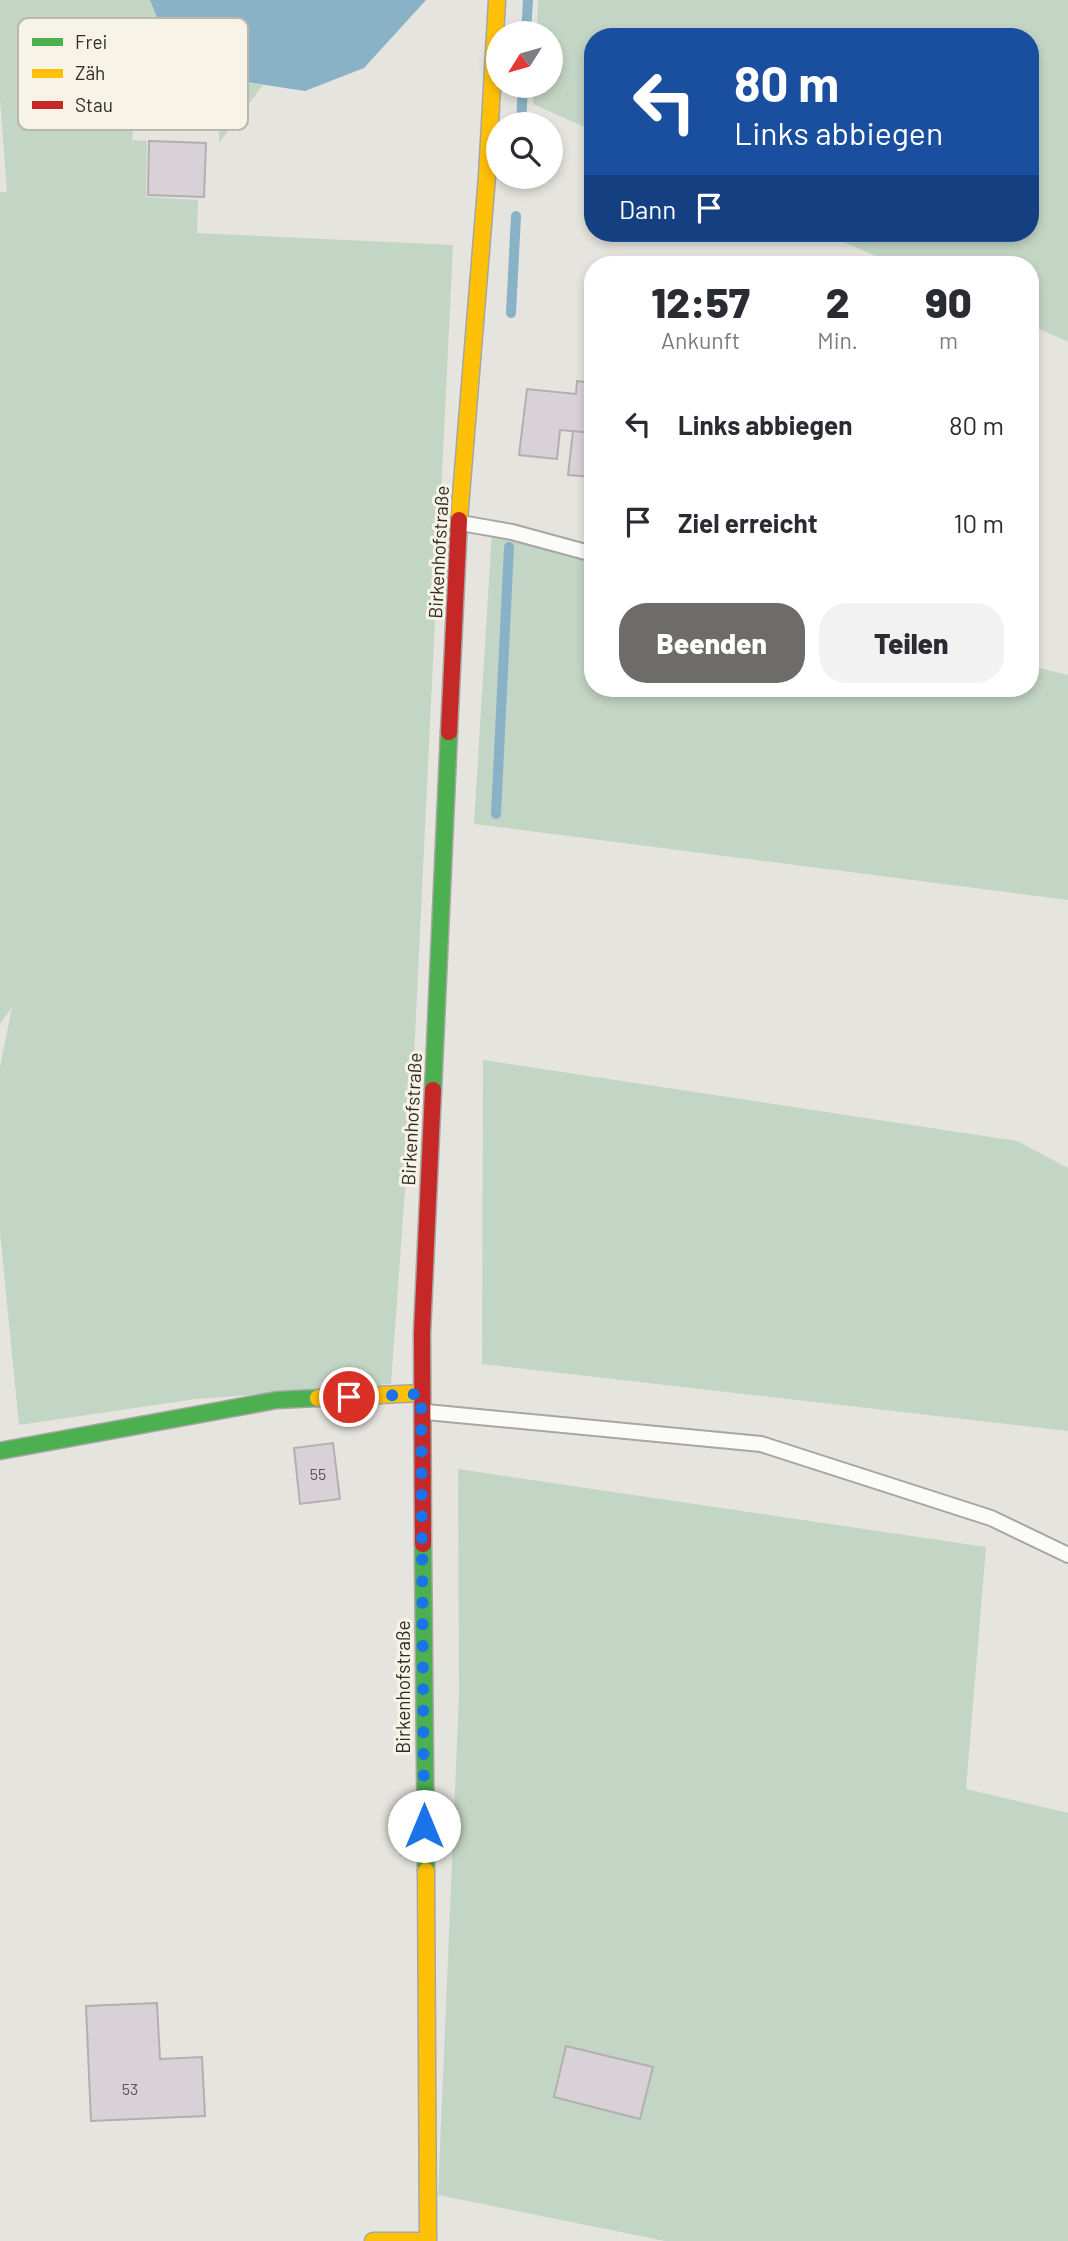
<!DOCTYPE html>
<html lang="de">
<meta charset="utf-8">
<style>
body{margin:0;font-family:Barlow,sans-serif;background:#f2f2f3;color:#2b2b33;height:100vh;display:flex;flex-direction:column;font-size:26px;white-space:nowrap}
*{box-sizing:border-box;margin:0}
p{font-size:23px;color:#7c7c81}
.icon{flex:none;width:38px;height:38px;fill:none;stroke:currentColor;stroke-width:2;stroke-linecap:round;stroke-linejoin:round}
.map{position:relative;flex:1;overflow:hidden}
.side{position:absolute;left:584px;top:256px;width:455px;height:441px;display:flex;flex-direction:column;background:#fff;border-radius:28px;box-shadow:0 4px 10px #0003}
.side>*{flex:none}
.top-card{position:absolute;left:584px;top:28px;width:455px;height:214px;border-radius:28px;box-shadow:0 4px 10px #0003;background:#1a4fa0;color:#fff;overflow:hidden}
.needle{width:46px;rotate:233deg}
.buttons{position:absolute;left:486px;top:21px;display:grid;gap:14px}
.buttons a{display:grid;place-items:center;width:77px;height:77px;border-radius:50%;background:#fff;box-shadow:0 4px 10px #0003;font-size:35px}
.pin{position:absolute;display:grid;place-items:center;width:60px;height:60px;color:#fff;margin:-30px;border:4px solid #fff;border-radius:50%;box-shadow:0 2px 7px #0007}
.me{position:absolute;width:77px;margin:-38px;rotate:0deg;stroke-linejoin:round;filter:drop-shadow(0 0 5px #0008)}
.turn{display:flex;align-items:center;gap:24px;height:147px;padding:0 35px;font-size:32px}
.turn .icon{width:91px;height:91px;stroke-width:2.5}
.turn b{display:block;font-size:49px;line-height:60px}
.then{display:flex;align-items:center;height:66px;padding:0 35px;background:#0003;gap:14px;font-size:26px}
.eta{display:flex;justify-content:space-evenly;align-items:center;height:119px;text-align:center}
.eta b{font-size:42px;font-weight:800;line-height:49px}
.button{display:flex;gap:14px;margin-top:auto;padding:14px 35px}
.button a{flex:1;height:80px;border-radius:28px;background:#6e6c68;color:#fff;font-size:28px;font-weight:800;line-height:80px;text-align:center}
.button a+a{background:#f2f2f3;color:#2b2b33}
ul{padding:0;list-style:none}
li{display:flex;align-items:center;gap:21px;height:98px;padding:0 35px}
li div{flex:1}
li b{display:block;font-size:26px}
li em{font-style:normal}
.map>svg:first-child{display:block}
.green{fill:#c3d5c5}
.water{fill:#8ab2c6}
.lines{fill:none;stroke-linecap:round;stroke-linejoin:round}
.stream{stroke:#8ab2c6;stroke-width:10}
.building{fill:#d8d1d8;stroke:#b1afaf;stroke-width:2}
.lane-casing{stroke:#a7a6a2;stroke-width:18}
.fast-casing{stroke:#a7a6a2;stroke-width:19}
.slow-casing{stroke:#a7a6a2;stroke-width:19}
.jam-casing{stroke:#a7a6a2;stroke-width:19}
.lane{stroke:#fbfbfa;stroke-width:14}
.fast{stroke:#4caf50;stroke-width:16}
.slow{stroke:#ffc107;stroke-width:16}
.jam{stroke:#c62828;stroke-width:16}
.route{stroke:#1a73e8;stroke-width:12;stroke-dasharray:0 21.6}
.labels{text-anchor:middle;dominant-baseline:central;stroke-width:6;stroke-linejoin:round;paint-order:stroke}
.number-label{font-size:16px;fill:#5a5756}
.street-label{font-size:19px;fill:#2d2c28;stroke:#f7f3e7}
.key{fill:#f7f3e7;stroke:#bab7ae;stroke-width:2}
.key-label{font-size:19px;fill:#2d2c28}
</style>
<div class="map">
<svg width="1068" height="2241" viewBox="0 0 1068 2241">
<rect width="100%" height="100%" fill="#e6e4de"/>
<path class="green" d="M0,0H150L170,50L207,76L263,85L219,143V120L135,115L132,140L147,141L146,197L198,200L197,233L453,245L413,1078L391,1384L196,1399L19,1425L0,1232V1067L12,1007L0,1024V192H7L0,99Z
M538,0H1068V342L1031,325V264H894L823,233H1031V37H593V131L533,104L534,86H551V33H537Z
M492,531L593,556V688H1031V666L1068,675V900L474,824Z
M483,1060L1017,1141L1068,1168V1431L482,1364Z
M458,1469L986,1547L966,1789L1068,1813V2241H665L438,2195L459,1696Z"/>
<path class="water" d="M150,0H426L364,68L305,91L207,76L170,50Z"/>
<g class="lines">
<path class="stream" d="M526,33L528,0
M521,124L523,86
M511,313L516,216
M496,814L509,547"/>
</g>
<path class="building" d="M149,141L206,143L204,197L148,195Z
M577,381L593,383V433L560,430L557,459L519,455L527,389L576,394Z
M573,431L593,433V477L568,475Z
M333,1443L340,1499L300,1504L294,1448Z
M157,2003L160,2059L202,2057L205,2116L91,2121L86,2006Z
M566,2046L653,2067L640,2119L554,2097Z"/>
<g class="lines">
<g class="lane-casing">
<path id="lane" d="M461,523L512,532L593,554
M426,1412L761,1444L991,1518L1068,1555"/>
</g>
<g class="fast-casing">
<path id="fast" d="M433,1090L449,732
M0,1451L277,1400L318,1398
M423,1544L426,1871"/>
</g>
<g class="slow-casing">
<path id="slow" d="M459,520L487,176L497,0
M318,1398L421,1393
M373,2241H428L426,1871"/>
</g>
<g class="jam-casing">
<path id="jam" d="M449,732L459,520
M423,1544L422,1333L433,1090"/>
</g>
<use href="#lane" class="lane"/>
<use href="#fast" class="fast"/>
<use href="#slow" class="slow"/>
<use href="#jam" class="jam"/>
</g>
<g class="lines">
<path class="route" d="M349,1397L421,1394L424,1826"/>
</g>
<g class="labels">
<g class="number-label">
<text x="318" y="1473">55</text>
<text x="130" y="2088">53</text>
</g>
<g class="street-label">
<text transform="translate(438 552) rotate(-87)">Birkenhofstraße</text>
<text transform="translate(411 1119) rotate(-87)">Birkenhofstraße</text>
<text transform="translate(402 1687) rotate(-90)">Birkenhofstraße</text>
</g>
</g>
<rect x="18" y="18" width="230" height="112" rx="10" class="key"/>
<rect x="32" y="38" width="31" height="8" fill="#4caf50"/>
<rect x="32" y="69" width="31" height="9" fill="#ffc107"/>
<rect x="32" y="101" width="31" height="8" fill="#c62828"/>
<g class="key-label">
<text x="75" y="49">Frei</text>
<text x="75" y="80">Zäh</text>
<text x="75" y="112">Stau</text>
</g>
</svg>
<div class="buttons">
<a><svg class="needle" viewBox="-14 -14 28 28"><path d="M0-13l5 13h-10z" fill="#e53935"/><path d="M0 13l5-13h-10z" fill="#7c7c81"/></svg></a>
<a><svg class="icon" aria-label="search" viewBox="0 0 24 24"><circle cx="10" cy="10" r="6"/><path d="M15 15l6 6"/></svg></a>
</div>
<div class="pin" style="left:349px;top:1397px;background:#d93025"><svg class="icon" aria-label="arrive" viewBox="0 0 24 24"><path d="M6 21V4h12l-3 4 3 4H6"/></svg></div>
<svg class="me" style="left:424px;top:1826px" viewBox="-20 -20 40 40"><circle r="19" fill="#fff"/><path d="M0-13L10 11 0 6-10 11z" fill="#1a73e8"/></svg>
<div class="top-card">
<div class="turn"><svg class="icon" aria-label="left" viewBox="0 0 24 24"><path d="M17 20v-9H6M10 6l-5 5 5 5"/></svg><div><b>80 m</b>Links abbiegen</div></div>
<div class="then">Dann<svg class="icon" aria-label="arrive" viewBox="0 0 24 24"><path d="M6 21V4h12l-3 4 3 4H6"/></svg></div>
</div>
<section class="side">
<div class="eta">
<div><b>12:57</b><p>Ankunft</p></div>
<div><b>2</b><p>Min.</p></div>
<div><b>90</b><p>m</p></div>
</div>
<ul>
<li><svg class="icon" aria-label="left" viewBox="0 0 24 24"><path d="M17 20v-9H6M10 6l-5 5 5 5"/></svg><div><b>Links abbiegen</b></div><em>80 m</em></li>
<li><svg class="icon" aria-label="arrive" viewBox="0 0 24 24"><path d="M6 21V4h12l-3 4 3 4H6"/></svg><div><b>Ziel erreicht</b></div><em>10 m</em></li>
</ul>
<div class="button"><a>Beenden</a><a>Teilen</a></div>
</section>
</div>
